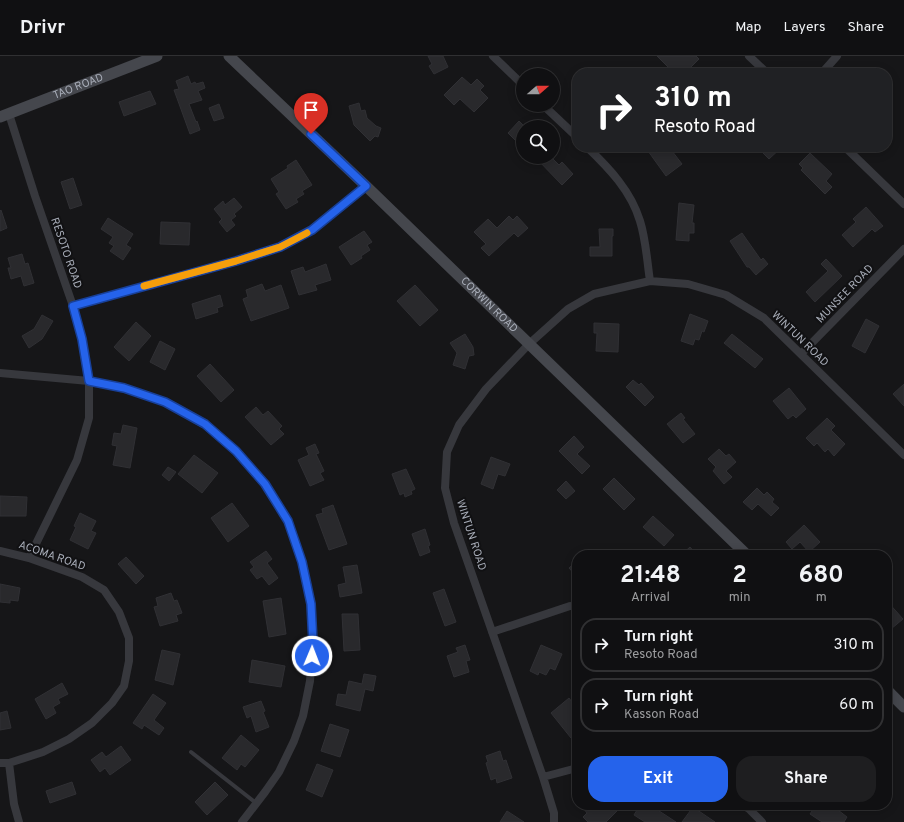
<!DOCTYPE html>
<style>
body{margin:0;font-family:Overpass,sans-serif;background:#1e1e20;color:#f1f3f6;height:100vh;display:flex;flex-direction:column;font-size:15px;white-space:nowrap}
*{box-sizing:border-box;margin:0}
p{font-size:13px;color:#9c9d9f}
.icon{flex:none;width:22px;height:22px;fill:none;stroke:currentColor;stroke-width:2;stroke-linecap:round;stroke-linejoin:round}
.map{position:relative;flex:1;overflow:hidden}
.panel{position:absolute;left:572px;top:494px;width:320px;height:260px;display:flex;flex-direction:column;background:#101012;border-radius:16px;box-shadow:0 2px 10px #0003,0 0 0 1px #303032}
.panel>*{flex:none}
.guide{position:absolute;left:572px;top:12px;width:320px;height:84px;border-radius:16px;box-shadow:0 2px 10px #0003,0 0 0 1px #303032;background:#202124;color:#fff;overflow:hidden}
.needle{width:26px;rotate:70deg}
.tools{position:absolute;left:516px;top:12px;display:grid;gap:8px}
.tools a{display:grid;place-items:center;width:44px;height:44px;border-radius:50%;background:#101012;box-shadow:0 2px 10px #0003,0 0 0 1px #303032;font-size:20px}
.pin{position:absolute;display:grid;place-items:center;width:34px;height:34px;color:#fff;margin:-41px -17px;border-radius:50% 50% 50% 0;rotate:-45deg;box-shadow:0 0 4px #0007}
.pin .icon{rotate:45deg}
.me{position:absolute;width:44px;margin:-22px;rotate:1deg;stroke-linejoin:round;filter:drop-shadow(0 0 3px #0008)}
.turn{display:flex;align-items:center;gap:14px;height:84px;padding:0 16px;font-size:18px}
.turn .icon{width:52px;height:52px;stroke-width:2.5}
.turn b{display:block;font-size:28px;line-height:34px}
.eta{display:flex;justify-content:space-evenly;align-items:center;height:68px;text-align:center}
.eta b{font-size:24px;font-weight:700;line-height:28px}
.action{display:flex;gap:8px;margin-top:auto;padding:8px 16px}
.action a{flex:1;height:46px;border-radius:16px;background:#2563eb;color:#fff;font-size:16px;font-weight:700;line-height:46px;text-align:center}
.action a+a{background:#1e1e20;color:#f1f3f6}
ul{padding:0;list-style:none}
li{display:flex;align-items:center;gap:12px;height:54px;margin:0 8px 6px;padding:0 8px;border:2px solid #303032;border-radius:16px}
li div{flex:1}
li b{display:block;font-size:15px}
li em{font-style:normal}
header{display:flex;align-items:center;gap:24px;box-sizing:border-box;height:56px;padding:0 20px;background:#101012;border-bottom:1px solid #303032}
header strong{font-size:19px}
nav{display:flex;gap:22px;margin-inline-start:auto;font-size:14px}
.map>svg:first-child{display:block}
.building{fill:#29292c;stroke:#303034}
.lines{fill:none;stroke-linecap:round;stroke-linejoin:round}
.lane{stroke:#37383d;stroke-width:4}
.street{stroke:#37383d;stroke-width:8}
.secondary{stroke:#45474d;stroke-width:11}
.route-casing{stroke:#184099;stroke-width:10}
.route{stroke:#2563eb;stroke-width:7}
.slow{stroke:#f59e0b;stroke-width:7}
.labels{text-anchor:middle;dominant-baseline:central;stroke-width:4;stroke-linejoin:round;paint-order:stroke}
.street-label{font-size:11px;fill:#a8adb8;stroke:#111113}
</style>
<header>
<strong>Drivr</strong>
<nav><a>Map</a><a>Layers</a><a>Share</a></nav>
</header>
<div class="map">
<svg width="904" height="766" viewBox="0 0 904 766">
<rect width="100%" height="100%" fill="#161618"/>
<path class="building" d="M428,0H443L448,11L434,18L429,10L432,8Z
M657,0H696L699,3L690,12L694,17H674Z
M188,20L191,28L195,26L196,28L203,26L205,32L198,35L202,44L189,48L196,66L197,65L200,74L190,78L174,34L179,33L176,25Z
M462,21L471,29L477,23L484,30L480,34L488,42L474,56L460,43L454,49L444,39Z
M150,35L156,48L124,60L119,46Z
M359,47L361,55L365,54L367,62L376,70L381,72L378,81L375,80L370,85L354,69L349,50Z
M219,48L224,62L214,65L209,52Z
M519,65L523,69V92L508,77Z
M653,91H669L682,108L666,120L648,95Z
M757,91H782L769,103Z
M810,97L832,118L826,125L832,131L825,138L801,114L803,112L799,108Z
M535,101H551L559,109L562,106L573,118L562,129Z
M296,104L312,129L302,135L304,138L296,143L298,146L286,153L276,138L279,136L271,123L288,112L287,110Z
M73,122L82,149L70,153L61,126Z
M234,142L242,151L234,158L236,160L231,164L235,169L227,176L219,166L222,163L214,153L223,145L225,149Z
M679,147L694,149L692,167H694V177H689V185L676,184Z
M866,151L883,170L875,176L872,173L853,191L842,179L856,166L853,163Z
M1,154L7,172L0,175V155Z
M509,160L513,164L517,160L528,172L518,181L514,177L489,200L481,192L486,188L474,176L488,163L497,172Z
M108,162L133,178L126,189L131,192L123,204L110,195L114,190L109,187L113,181L101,173Z
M161,166L190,167L189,189L160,188Z
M599,173H613V180H612V200H590V191H600Z
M364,175L372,186L367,189L370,194L361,200L362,202L351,209L339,191Z
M742,177L761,204L763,202L768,208L756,219L749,211H747L730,185Z
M22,198L25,208L28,207L34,227L24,230L21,220L11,223L8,212H11L8,202Z
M826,203L842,220L815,246L806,236L828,215L821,208Z
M326,208L331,224L315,229L317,234L299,239L291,215L303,211L305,216Z
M262,228L265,235L281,229L289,252L251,265L243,243L248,241L246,234Z
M415,229L438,254L420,270L397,245Z
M220,239L223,250L217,252L218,256L196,263L192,248Z
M690,258L708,265L704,276L702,275L699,284L695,283L693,289L681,285Z
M42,259L53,265L42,283L29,292L22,280L34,273Z
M866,263L879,270L865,297L852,290Z
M136,266L151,280L129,305L114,291Z
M594,267L619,268L618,296L596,295L597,277H594Z
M465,278L473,291L474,299L469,300L465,313L453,309L457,297L450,287Z
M732,278L763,303L755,312L724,287Z
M160,285L175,293L165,314L150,306Z
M210,308L234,334L221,346L197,320Z
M633,324L639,329L641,327L654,341L645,350L626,331Z
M904,328V350L893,338Z
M789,332L806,353L796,362L793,359L788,363L773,345Z
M256,351L263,359L268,355L282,370L279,373L284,378L271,389L245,361Z
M681,357L685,362L683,363L695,378L683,387L667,368Z
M827,362L835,370L831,374L845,388L834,400L828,393L825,396L817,387L814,390L806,382Z
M123,369L137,372L130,412L113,409L117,390L112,389L114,377L121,378Z
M574,380L584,391L577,398L590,410L582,418L559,395Z
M315,388L319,397L316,398L324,415L320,417L324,424L310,430L298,404L309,399L306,392Z
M719,393L726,400L729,398L736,406L726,415L732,421L724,428L713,415L716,411L708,403Z
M194,399L218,417L202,437L178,418Z
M491,401L510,408L505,420L498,418L493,433L481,428Z
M168,411L176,416L169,425L162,419Z
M406,413L415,433L411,435L412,438L405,441L404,437L400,439L392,418Z
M614,422L635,443L624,454L603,433Z
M566,425L575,435L566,443L557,434Z
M757,432L764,439L767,436L774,443L772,446L779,452L771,460L758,448L752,454L743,446Z
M0,440L27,441L26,460H0Z
M232,447L249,470L228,486L211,462Z
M333,449L347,488L329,494L316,459L323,457L322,453Z
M80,457L96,465L91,475L96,477L88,493L70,484L76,471L74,470Z
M653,460L674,479L664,490L643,471Z
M804,469L820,486L809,496L800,486L792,493L786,486Z
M425,473L430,489L428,490L430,496L420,500L412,478Z
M690,491L697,499H681Z
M266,495L272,503L267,507L278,522L269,529L262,520L257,523L250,514L254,511L250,506Z
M126,501L144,520L136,528L118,508Z
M577,505V521L569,512Z
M357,509L362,537L340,541L338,529L346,527L343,511Z
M0,528L20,532L18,545L10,544V547L0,546Z
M444,533L456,566L445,570L433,537Z
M171,537L174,545L177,544L182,557L176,559L178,565L160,570L154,551L158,550L156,542Z
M281,542L286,578L269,581L263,545Z
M887,545L903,563L891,573L887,568Z
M342,558H358L360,594L344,595Z
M465,589L470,604L466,605L469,616L454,621L447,600L458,596L456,592Z
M541,589L562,598L555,614L550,612L546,619L539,616L538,619L530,615Z
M162,594L180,598L173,629L155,624Z
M252,604L285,610L281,631L249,626Z
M364,618L376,620L373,635L365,633L360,655L336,649L338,638L346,639L349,625L362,628Z
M62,627L68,638L58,643L60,647L53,651L56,657L46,663L35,643Z
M153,638L166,647L154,664L164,672L159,679L144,669L142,673L133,667Z
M569,642L577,653V678L571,682L551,657Z
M261,645L265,655L263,656L269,671L256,676L251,660L247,662L243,651Z
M7,655L11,672L0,674V657Z
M330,668L349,674L340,701L321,695Z
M241,679L259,694L245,711L241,708L237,714L222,702Z
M121,690L131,704L110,719L105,712L100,716L91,704L102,696L106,701Z
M500,695L503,705L506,704L512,722L497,727L496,722L491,724L486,707L488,706L486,700Z
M317,708L333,714L322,741L306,734Z
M72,726L76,738L50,747L46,735Z
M215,726L228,739L207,759L195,746Z
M588,749H615L619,753L606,766H588L583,761L587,757L584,753Z
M640,749H650L676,766H645L634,759Z
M816,749H842L838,754L847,761L844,766H822L810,758Z
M693,751L715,766H682Z
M507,755L524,766H500Z"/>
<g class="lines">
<path class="lane" d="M191,696L256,747"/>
<path class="street" d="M493,0L523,29
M749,0L767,17
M822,17L837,0
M543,49L577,81
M9,58L35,140L73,250L82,283L89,325V362L77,404L29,502
M587,91C609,112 631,135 640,165C646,184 647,205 650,225
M845,91L904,148
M73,250L236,205L280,191L312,174L366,130
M801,298L904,193
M0,317L89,325L124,332L165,346L205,369L236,395L265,429L288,465L302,506L311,548L313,587L310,625L303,660L294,685L279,716L265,736L242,766
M0,495L29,502L82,521L104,534L119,556L129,582V605L124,630L112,647L92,667L69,683L43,696L9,707H0
M492,576L570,550
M9,707L14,748L19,766
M543,721L577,712
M743,749L749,753L762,766
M554,766V757L543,721L454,467L445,432L447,396L459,369L486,333L529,288L568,253L594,238L650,225L688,228L726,239L764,262L904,399"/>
<g class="secondary">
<path id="s1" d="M229,0L366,130L747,499"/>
<path id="s2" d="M0,61L157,0"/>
<path d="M887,634L904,651"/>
</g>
</g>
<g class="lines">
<g class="route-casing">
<path id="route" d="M311,78L366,130L312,174L280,191L236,205L73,250L82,283L89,325L124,332L165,346L205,368L236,395L265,428L288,465L302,506L311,548L313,587L312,600"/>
</g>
<use href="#route" class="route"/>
<path class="slow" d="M144,230L236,205L280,191L307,177"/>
</g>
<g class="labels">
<g class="street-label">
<text stroke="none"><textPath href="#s2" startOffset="84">TAO ROAD</textPath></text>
<text transform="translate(66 197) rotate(71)">RESOTO ROAD</text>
<text transform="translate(845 238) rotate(-46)">MUNSEE ROAD</text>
<text stroke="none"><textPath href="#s1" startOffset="360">CORWIN ROAD</textPath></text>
<text transform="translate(800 283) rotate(44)">WINTUN ROAD</text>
<text transform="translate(471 479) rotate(72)">WINTUN ROAD</text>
<text transform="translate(52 500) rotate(19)">ACOMA ROAD</text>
</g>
</g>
</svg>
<div class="tools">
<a><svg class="needle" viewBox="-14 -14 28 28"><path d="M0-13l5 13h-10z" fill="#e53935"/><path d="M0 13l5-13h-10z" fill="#9c9d9f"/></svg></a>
<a><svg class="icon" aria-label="search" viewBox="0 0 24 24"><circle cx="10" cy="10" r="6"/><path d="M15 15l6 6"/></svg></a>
</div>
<div class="pin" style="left:311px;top:78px;background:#d93025"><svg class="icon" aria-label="arrive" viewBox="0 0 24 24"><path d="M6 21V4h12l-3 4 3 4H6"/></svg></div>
<svg class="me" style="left:312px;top:600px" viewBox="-20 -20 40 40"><circle r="17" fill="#2563eb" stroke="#fff" stroke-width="3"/><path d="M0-11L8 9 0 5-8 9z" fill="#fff"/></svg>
<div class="guide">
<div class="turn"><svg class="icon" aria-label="right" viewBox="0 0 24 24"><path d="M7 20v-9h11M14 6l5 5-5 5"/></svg><div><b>310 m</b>Resoto Road</div></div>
</div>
<section class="panel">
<div class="eta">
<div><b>21:48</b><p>Arrival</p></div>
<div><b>2</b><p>min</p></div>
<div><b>680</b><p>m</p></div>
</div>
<ul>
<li><svg class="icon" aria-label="right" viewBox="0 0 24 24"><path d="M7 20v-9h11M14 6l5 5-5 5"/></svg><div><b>Turn right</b><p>Resoto Road</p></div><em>310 m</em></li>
<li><svg class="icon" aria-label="right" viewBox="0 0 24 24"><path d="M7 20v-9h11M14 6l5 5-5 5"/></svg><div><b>Turn right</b><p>Kasson Road</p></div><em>60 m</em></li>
</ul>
<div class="action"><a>Exit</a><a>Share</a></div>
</section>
</div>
